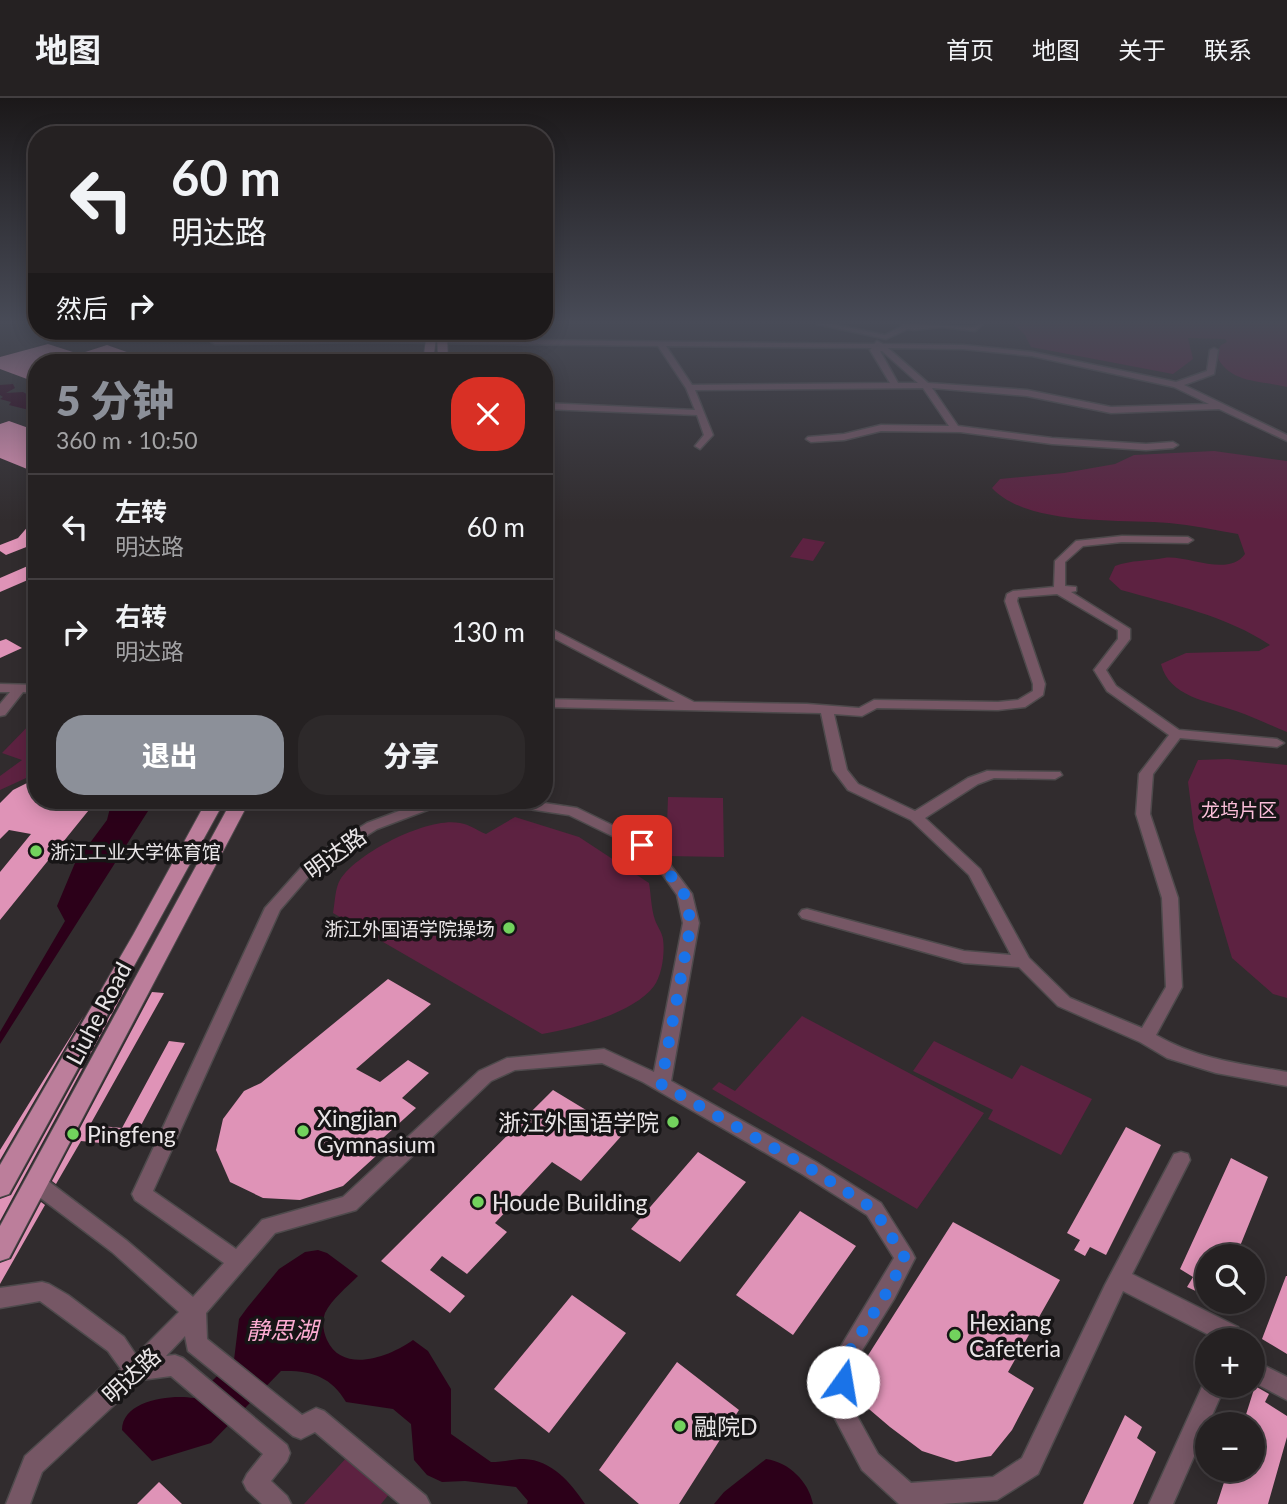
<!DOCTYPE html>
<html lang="zh">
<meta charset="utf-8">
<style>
body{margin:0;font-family:Lato,"Noto Sans SC",sans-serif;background:#2d292a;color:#f1f3f6;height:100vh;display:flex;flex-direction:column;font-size:26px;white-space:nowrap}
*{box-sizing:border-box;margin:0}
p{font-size:23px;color:#a3a3a5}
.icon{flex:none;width:38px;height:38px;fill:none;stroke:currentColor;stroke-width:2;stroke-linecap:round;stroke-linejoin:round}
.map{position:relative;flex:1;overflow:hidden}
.panel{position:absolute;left:28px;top:256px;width:525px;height:455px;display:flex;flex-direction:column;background:#252122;border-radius:28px;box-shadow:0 4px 18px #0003,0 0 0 2px #423e40}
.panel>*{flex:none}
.hud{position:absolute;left:28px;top:28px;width:525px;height:214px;border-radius:28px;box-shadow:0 4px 18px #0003,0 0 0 2px #423e40;background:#252122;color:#f1f3f6;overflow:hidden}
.controls{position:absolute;left:1195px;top:1146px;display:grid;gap:14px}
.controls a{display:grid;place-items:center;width:70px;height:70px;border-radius:50%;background:#252122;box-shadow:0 4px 18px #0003,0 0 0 2px #423e40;font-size:35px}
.pin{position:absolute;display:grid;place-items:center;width:60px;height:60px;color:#fff;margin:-30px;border-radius:14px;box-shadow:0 4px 10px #0006}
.me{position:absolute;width:77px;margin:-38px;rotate:13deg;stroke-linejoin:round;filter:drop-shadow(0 0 5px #0008)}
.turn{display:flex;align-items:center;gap:24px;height:147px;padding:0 28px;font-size:32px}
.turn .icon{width:91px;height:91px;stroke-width:2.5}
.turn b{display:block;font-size:49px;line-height:60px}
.then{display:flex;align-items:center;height:66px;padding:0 28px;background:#0003;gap:14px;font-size:26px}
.round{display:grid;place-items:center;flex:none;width:74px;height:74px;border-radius:28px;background:#2d292a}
.overview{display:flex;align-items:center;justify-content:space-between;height:119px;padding:0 28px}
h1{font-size:42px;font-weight:800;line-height:52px;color:#8c9099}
.action{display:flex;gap:14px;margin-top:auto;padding:14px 28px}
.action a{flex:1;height:80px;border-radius:28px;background:#8c9099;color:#fff;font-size:28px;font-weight:800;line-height:80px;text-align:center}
.action a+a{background:#2d292a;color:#f1f3f6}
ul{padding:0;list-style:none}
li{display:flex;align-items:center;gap:21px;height:105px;padding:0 28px;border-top:2px solid #423e40}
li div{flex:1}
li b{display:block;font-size:26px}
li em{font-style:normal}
header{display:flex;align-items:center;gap:42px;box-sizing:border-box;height:98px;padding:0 35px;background:#252122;border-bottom:2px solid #423e40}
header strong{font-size:33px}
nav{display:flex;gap:38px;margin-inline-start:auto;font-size:24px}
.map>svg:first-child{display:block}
.green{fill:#5d2241}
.water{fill:#2c0019}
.building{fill:#df93b7}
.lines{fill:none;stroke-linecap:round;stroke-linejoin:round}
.minor-casing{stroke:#4e4a4c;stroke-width:3}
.major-casing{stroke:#4e4a4c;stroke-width:2}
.minor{fill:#765765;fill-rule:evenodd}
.major{fill:#bc7e9b;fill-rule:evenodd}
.route{stroke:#1a73e8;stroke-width:12;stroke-dasharray:0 21.6}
.poi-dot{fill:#72d25d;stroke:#171516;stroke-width:2.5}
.labels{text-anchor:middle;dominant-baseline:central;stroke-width:7;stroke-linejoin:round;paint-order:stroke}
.park-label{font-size:19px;fill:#fbbed9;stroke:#171516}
.poi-label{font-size:19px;fill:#e9e5e7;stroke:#171516;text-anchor:start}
.near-street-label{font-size:23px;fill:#e9e5e7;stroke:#171516}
.near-poi-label{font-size:23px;fill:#e9e5e7;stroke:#171516;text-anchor:start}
.near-water-label{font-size:24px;font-style:italic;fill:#fcabd1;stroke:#171516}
</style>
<header>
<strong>地图</strong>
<nav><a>首页</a><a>地图</a><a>关于</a><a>联系</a></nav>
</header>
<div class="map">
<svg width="1287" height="1406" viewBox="0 0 1287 1406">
<rect width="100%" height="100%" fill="#312c2e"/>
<path class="green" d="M1013,226H1287V289C1260,282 1228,286 1216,256L1221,247L1227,244L1225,241L1188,240L1193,261L1173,276L1031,249L1025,237Z
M201,233H307L301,241L194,242Z
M324,233H380L381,240H318Z
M1214,353L1287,363V634C1270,627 1253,619 1236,613C1208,603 1169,599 1161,566L1186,555L1259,553L1270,547C1227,518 1171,506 1121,492L1109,481L1115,468C1131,462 1148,463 1164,460C1186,456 1228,480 1245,456L1238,436C1215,432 1192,427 1169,425C1119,421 1027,428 992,390L1000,381L1064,375L1115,366L1134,357Z
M803,440L825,444L813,463L790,459Z
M37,619V675L0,692V678L22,662L2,655Z
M1228,661L1287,667V900L1273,896L1232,860L1194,731L1188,684L1198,662Z
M668,699L723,700L724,759L666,758Z
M515,719L579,739L649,785C651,796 651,810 655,822C657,828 662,834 663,841C665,855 662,877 654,888C634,915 573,931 542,936L333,815C335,805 335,790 340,782C356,755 429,718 460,725C469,726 478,733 486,736Z
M802,918L984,1015L917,1111L712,991L719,984L735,993Z
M934,943L1012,981L1021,967L1092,1001L1061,1057L988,1021L993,1012L913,973Z
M348,1358L390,1395L381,1406H304Z"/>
<path class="water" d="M13,286L15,290L6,295L23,294L37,302V314L9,307L11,304L0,301L3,299L0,297V287Z
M112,702H155L0,946V934L65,823L57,808L75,765L107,722Z
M318,1152L327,1155L358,1178C347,1189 332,1201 325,1215C322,1224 323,1233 327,1242C343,1277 391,1258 413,1242L428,1253L451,1291V1336L491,1364C502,1364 513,1361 524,1361C552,1362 571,1385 585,1406H527L528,1403L516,1389L465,1383L442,1384L427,1377L414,1362L411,1326L393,1311L346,1304C331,1278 310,1272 281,1273L211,1345L152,1363L122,1332C122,1302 171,1296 194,1300L234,1262L239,1221L247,1210L279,1171L305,1154Z
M766,1361C789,1364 809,1384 813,1406H714L724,1394Z"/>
<path class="building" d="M48,246L79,256L107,247L155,264H37V278L27,281L0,271V259Z
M9,323L37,333V375L0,360V326Z
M37,418V442L34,446L6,457L0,453V447L18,440Z
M37,464V478L0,494V480Z
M6,541L22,550L0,560V543Z
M37,680V702H97L0,822V774L31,736L9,732L0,741V705L13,692Z
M388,881L431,906L356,971L380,984L408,962L429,975L402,1000L416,1010L383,1040L376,1058L343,1088L300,1102L263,1100L230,1084L216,1052L223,1021L244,993L261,985Z
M125,890H126L0,1123V1101L11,1097Z
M152,894L164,895L90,1027L122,1030L169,943L185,945L130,1048L81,1043L56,1086L52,1083Z
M84,917L0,1062V1052Z
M553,992L624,1035L581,1083L552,1064L495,1125L507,1134L467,1176L442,1158L430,1172L465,1198L450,1215L381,1163Z
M1126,1029L1161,1047L1106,1157L1090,1149L1085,1158L1074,1152L1080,1142L1067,1135Z
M698,1054L746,1084L680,1164L631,1131Z
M1231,1060L1268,1079L1236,1158H1208V1188L1203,1186L1200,1195L1187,1189L1193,1179L1180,1171Z
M41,1104L45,1107L0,1186V1165L11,1161Z
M800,1113L856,1148L793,1237L736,1197Z
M953,1124L1060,1182L1008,1274L1034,1290L1012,1332L991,1358L956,1364L922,1353L890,1329L863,1306L857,1284L858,1273Z
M1286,1178H1287V1256L1262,1241Z
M572,1197L626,1235L549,1335L494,1291Z
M677,1264L739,1312L679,1406H639L599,1372Z
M1255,1288L1269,1296L1265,1304L1287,1318V1339L1268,1406H1217L1228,1372H1253V1326H1243Z
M1125,1317L1142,1329L1137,1340L1156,1354L1133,1406H1083Z
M159,1384L182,1406H137Z"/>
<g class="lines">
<g class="minor-casing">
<path id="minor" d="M817,226H833L885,237L902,228L901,226L973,229L983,226L975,233L942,229L914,232L908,231L886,241Z
M368,240L874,246L877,243L883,246L963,247L1032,254L1176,284L1207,273L1210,252L1214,250L1218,252L1214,276L1184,287L1287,337V343L1219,311L1111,315L1027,298L932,290L958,328L1052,340L1146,346L1173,344L1178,347L1173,350L1146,352L1052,346L960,334L881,333L844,342L811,344L806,341L808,339L844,336L881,327L949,328L923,290L695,292L713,337L700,351L695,348L704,337L697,317L544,311V305L695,312L686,290L658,248L368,244L215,246L211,244L215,242ZM666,248L872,250L870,252L890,285L692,287ZM888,250L963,251L1032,258L1174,289L1209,306L1111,309L1027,292L928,285ZM880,253H882L918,285H898Z
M1122,438L1188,439L1193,442L1188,445L1122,444L1083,448L1065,464V488L1076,489V493L1071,494L1130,531V541L1106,572L1116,588L1179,632L1277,641L1284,645L1277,649L1180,640L1153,676L1150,716L1178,800L1182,889L1156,937C1197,961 1241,966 1287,974V988L1216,975L1167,960L1140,944L1058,908L1019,869L964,865L802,820L799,816L802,812L807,811L964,853L1011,857L969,777L911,722L848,692L833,672L821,615L544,609V601L675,604L544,535V527L694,604L807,606L859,610L874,602L998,604L1018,602L1033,593V586L1005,503L1007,496L1013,493L1054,489L1055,463L1076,443ZM1057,496L1118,532V541L1094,572L1107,593L1169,637L1139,676L1136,716L1162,800L1166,889L1142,930L1070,900L1029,860L980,771L925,720L978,686L994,680L1055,681L1062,677L1060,674L987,673L968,680L915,713L858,686L847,672L834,616L862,618L877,610L998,612L1025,609L1043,597L1045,586L1017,503L1018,499Z
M0,586L37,587V595L23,594L5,617L0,618V606L10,594H0Z
M524,702L577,710L647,744L668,764L692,796L699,825L671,983L816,1064L881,1105L912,1154L915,1160L894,1201L856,1262L852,1309L878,1356L911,1385L993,1379L1022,1360L1105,1187L1174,1056L1181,1054L1188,1056L1190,1062L1132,1176L1238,1229L1241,1236L1239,1242H1219L1123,1193L1038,1376L997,1402L942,1406H899L862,1372L830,1311L834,1260L894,1160L867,1117L802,1076L643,984L602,965L515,972L491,983L356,1112L275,1135L206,1215L207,1241L302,1317L316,1310L324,1313L426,1398L430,1406H400L315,1334L301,1341L293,1338L188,1253L185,1238L166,1258L175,1257L183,1260L287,1347L290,1355L287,1363L271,1383L287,1398L291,1406H262L247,1392L243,1384L247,1376L263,1356L171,1278L141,1282L42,1374L30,1406H6L25,1358L121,1271L108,1253L40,1203L0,1210V1190L42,1184L49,1186L68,1197L124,1239L136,1257L179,1214L112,1154L30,1092L27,1086L30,1080L37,1078L44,1080L126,1142L193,1199L224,1165L135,1102L132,1096L265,810L308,762L367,725L423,704ZM502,707L569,717L637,750L658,770L677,797L683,825L654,974L604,951L507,960L479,973L343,1099L262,1122L236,1151L153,1093L280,812L318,768L377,731L430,711Z
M1253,1262L1287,1279V1302L1253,1284Z
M1206,1280L1208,1288H1225L1173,1406H1149Z"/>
</g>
<g class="major-casing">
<path id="major" d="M427,233H437L433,264H423Z
M437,233H447L448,264H438Z
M207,702H225L9,1096L0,1099V1067L133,837Z
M232,702H250L9,1160L0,1163V1128Z"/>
</g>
<use href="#minor" class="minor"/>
<use href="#major" class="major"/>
</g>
<linearGradient id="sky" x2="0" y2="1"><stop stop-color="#1b1819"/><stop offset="0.53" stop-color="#484b57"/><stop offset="1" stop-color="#484b57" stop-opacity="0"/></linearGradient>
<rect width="1287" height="423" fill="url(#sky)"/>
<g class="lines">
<path class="route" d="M642,747L663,767L684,796L691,825L661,986L809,1070L874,1111L905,1160L887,1194L845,1260L843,1284"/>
</g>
<g class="poi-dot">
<circle cx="36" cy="753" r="7"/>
<circle cx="509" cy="830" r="7"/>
<circle cx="673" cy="1024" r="7"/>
<circle cx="303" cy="1033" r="7"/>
<circle cx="73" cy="1036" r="7"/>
<circle cx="478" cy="1104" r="7"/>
<circle cx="955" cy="1237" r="7"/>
<circle cx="680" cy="1328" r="7"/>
</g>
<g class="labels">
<g class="park-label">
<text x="1239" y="711">龙坞片区</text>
</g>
<g class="poi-label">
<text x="50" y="753">浙江工业大学体育馆</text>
<text x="495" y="830" text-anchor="end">浙江外国语学院操场</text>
</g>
<g class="near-street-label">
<text transform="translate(335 755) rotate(-36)">明达路</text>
<text transform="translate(98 915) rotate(-62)">Liuhe Road</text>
<text transform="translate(131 1277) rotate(-43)">明达路</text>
</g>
<g class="near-poi-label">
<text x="317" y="1020">Xingjian<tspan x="317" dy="26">Gymnasium</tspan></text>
<text x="659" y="1024" text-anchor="end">浙江外国语学院</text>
<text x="87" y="1036">Pingfeng</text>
<text x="492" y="1104">Houde Building</text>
<text x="969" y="1224">Hexiang<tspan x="969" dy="26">Cafeteria</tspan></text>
<text x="694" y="1328">融院D</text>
</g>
<g class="near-water-label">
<text x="282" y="1231">静思湖</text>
</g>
</g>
</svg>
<div class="controls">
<a><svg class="icon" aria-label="search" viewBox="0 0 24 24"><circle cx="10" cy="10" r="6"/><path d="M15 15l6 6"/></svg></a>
<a>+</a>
<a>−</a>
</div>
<div class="pin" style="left:642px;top:747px;background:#d93025"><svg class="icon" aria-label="arrive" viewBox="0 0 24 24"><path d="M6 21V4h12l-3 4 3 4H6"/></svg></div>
<svg class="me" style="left:843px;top:1284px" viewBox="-20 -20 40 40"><circle r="19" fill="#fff"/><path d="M0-13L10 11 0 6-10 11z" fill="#1a73e8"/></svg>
<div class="hud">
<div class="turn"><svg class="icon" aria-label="left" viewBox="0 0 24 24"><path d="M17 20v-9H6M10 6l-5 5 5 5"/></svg><div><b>60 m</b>明达路</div></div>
<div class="then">然后<svg class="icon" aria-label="right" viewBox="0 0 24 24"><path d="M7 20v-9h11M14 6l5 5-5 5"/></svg></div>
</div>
<section class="panel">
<div class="overview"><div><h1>5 分钟</h1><p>360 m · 10:50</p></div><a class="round" style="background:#d93025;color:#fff"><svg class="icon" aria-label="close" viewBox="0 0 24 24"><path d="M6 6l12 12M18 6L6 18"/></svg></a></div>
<ul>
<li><svg class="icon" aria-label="left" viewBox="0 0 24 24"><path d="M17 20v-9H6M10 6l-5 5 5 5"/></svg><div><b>左转</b><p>明达路</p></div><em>60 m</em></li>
<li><svg class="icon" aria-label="right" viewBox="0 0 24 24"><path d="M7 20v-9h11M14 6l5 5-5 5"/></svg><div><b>右转</b><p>明达路</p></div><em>130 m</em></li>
</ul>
<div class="action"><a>退出</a><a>分享</a></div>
</section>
</div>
